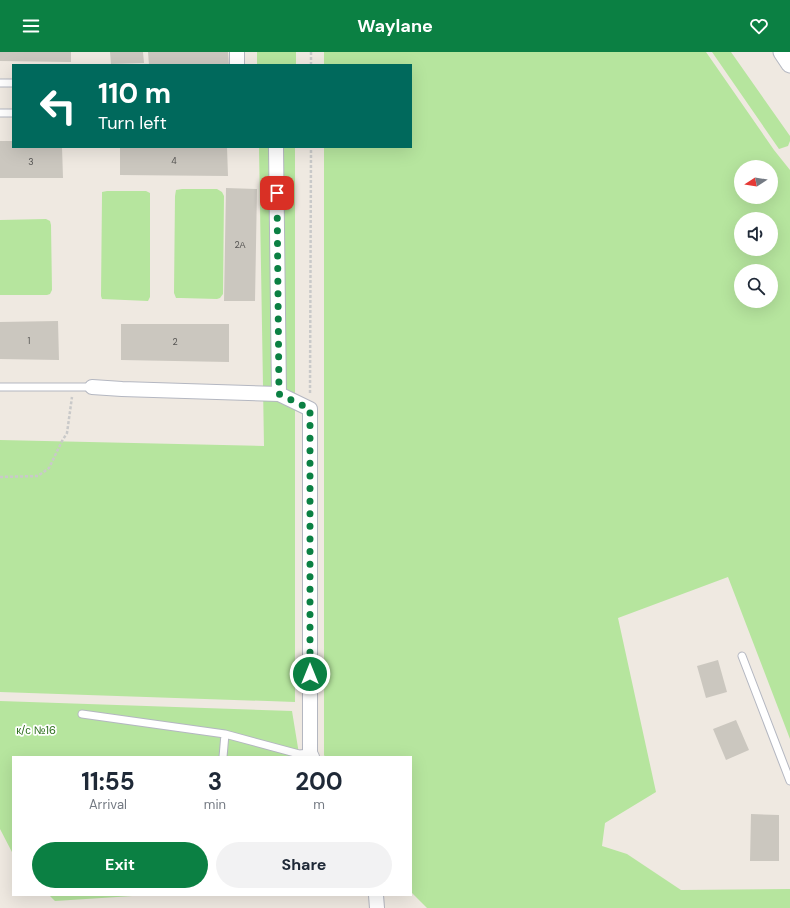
<!DOCTYPE html>
<meta charset="utf-8">
<style>
body{margin:0;font-family:"DM Sans",sans-serif;background:#f2f2f3;color:#1f2937;height:100vh;display:flex;flex-direction:column;font-size:15px;white-space:nowrap}
*{box-sizing:border-box;margin:0}
p{font-size:13px;color:#747a83}
.icon{flex:none;width:22px;height:22px;fill:none;stroke:currentColor;stroke-width:2;stroke-linecap:round;stroke-linejoin:round}
.map{position:relative;flex:1;overflow:hidden}
.details{position:absolute;left:12px;top:704px;width:400px;height:140px;display:flex;flex-direction:column;background:#fff;border-radius:0px;box-shadow:0 4px 16px #0002}
.details>*{flex:none}
.hud{position:absolute;left:12px;top:12px;width:400px;height:84px;border-radius:0px;box-shadow:0 4px 16px #0002;background:#00695c;color:#fff;overflow:hidden}
.needle{width:26px;rotate:258deg}
.fabs{position:absolute;left:734px;top:108px;display:grid;gap:8px}
.fabs a{display:grid;place-items:center;width:44px;height:44px;border-radius:50%;background:#fff;box-shadow:0 4px 16px #0002;font-size:20px}
.pin{position:absolute;display:grid;place-items:center;width:34px;height:34px;color:#fff;margin:-17px;border-radius:8px;box-shadow:0 2px 6px #0006}
.me{position:absolute;width:44px;margin:-22px;rotate:0deg;stroke-linejoin:round;filter:drop-shadow(0 0 3px #0008)}
.turn{display:flex;align-items:center;gap:14px;height:84px;padding:0 20px;font-size:18px}
.turn .icon{width:52px;height:52px;stroke-width:2.5}
.turn b{display:block;font-size:28px;line-height:34px}
.eta{display:flex;justify-content:space-evenly;align-items:center;height:68px;text-align:center}
.eta b{font-size:24px;font-weight:700;line-height:28px}
.action{display:flex;gap:8px;margin-top:auto;padding:8px 20px}
.action a{flex:1;height:46px;border-radius:24px;background:#0b8043;color:#fff;font-size:16px;font-weight:700;line-height:46px;text-align:center}
.action a+a{background:#f2f2f3;color:#1f2937}
header{display:flex;justify-content:space-between;align-items:center;height:52px;padding:0 20px;background:#0b8043;color:#fff;font-size:18px;font-weight:700}
.map>svg:first-child{display:block}
.green{fill:#b6e59e;fill-rule:evenodd}
.building{fill:#cbc7bf}
.lines{fill:none;stroke-linecap:round;stroke-linejoin:round}
.service-casing{stroke:#b4b7c1;stroke-width:9}
.minor-casing{stroke:#b4b7c1;stroke-width:16}
.tertiary-casing{stroke:#b4b7c1;stroke-width:19}
.path{stroke:#c9c9c9;stroke-width:2.5;stroke-dasharray:3 2;stroke-linecap:butt}
.service{stroke:#fff;stroke-width:7}
.minor{stroke:#fff;stroke-width:14}
.tertiary{stroke:#fff;stroke-width:17}
.route{stroke:#0b8043;stroke-width:7;stroke-dasharray:0 12.6}
.labels{text-anchor:middle;dominant-baseline:central;stroke-width:3.5;stroke-linejoin:round;paint-order:stroke}
.number-label{font-size:9px;fill:#555452}
.park-label{font-size:11px;fill:#2c6e1b;stroke:#fff}
</style>
<header><svg class="icon" aria-label="menu" viewBox="0 0 24 24"><path d="M4 6h16M4 12h16M4 18h16"/></svg>Waylane<svg class="icon" aria-label="heart" viewBox="0 0 24 24"><path d="M12 20l-8-8c-3-5 5-10 8-4 3-6 11-1 8 4z"/></svg></header>
<div class="map">
<svg width="790" height="856" viewBox="0 0 790 856">
<rect width="100%" height="100%" fill="#efe9e1"/>
<path class="green" d="M257,0H296V13H257Z
M324,0H706L774,98L790,118V687L728,525L618,566L656,740L605,771L602,794L627,802L681,838L790,837V856H427L411,840V705H325L324,703V95H411V13H324ZM741,115H771V145H741ZM741,167H771V197H741ZM741,219H771V249H741Z
M712,0H731L790,84V89L788,94L779,97Z
M259,95H295V650L0,640V388L264,394Z
M182,137H217L222,140L224,144L223,242L220,246L217,247L181,246H176L174,241L175,144L176,138Z
M107,139H146L150,141V245L148,249L102,247L101,244L102,144V140Z
M46,167L50,169L51,173L52,238L50,242L47,243H0V168Z
M0,649L292,659L299,702L300,705H13V802L0,777Z
M49,843H148L55,849Z"/>
<path class="building" d="M0,0H71V10L0,9Z
M110,0H143L144,11L111,12Z
M148,0H228L229,13H149Z
M0,89H13V95H62L63,126H0Z
M120,95H227L228,124L120,123Z
M226,136L257,137L255,249H224Z
M58,269L59,308L0,307V270Z
M121,272H229V310L121,308Z
M718,608L727,640L706,646L697,614Z
M736,668L749,698L726,708L713,677Z
M751,762L779,763V809H750Z"/>
<g class="lines">
<g class="service-casing">
<path id="service" d="M0,31H13
M0,61H13
M0,335H92
M742,604L790,729
M82,662L225,682
M223,705L225,682L299,702L310,701"/>
</g>
<g class="minor-casing">
<path id="minor" d="M237,0V13
M276,95L279,342
M92,335L122,337L279,342L310,357V701L312,705
M376,843L377,856"/>
</g>
<g class="tertiary-casing">
<path id="tertiary" d="M782,0L790,12"/>
</g>
<path class="path" d="M311,13V0
M310,341L311,95
M0,425L38,424L49,416L62,389L67,381L72,345"/>
<use href="#service" class="service"/>
<use href="#minor" class="minor"/>
<use href="#tertiary" class="tertiary"/>
</g>
<g class="lines">
<path class="route" d="M277,141L279,342L310,357V622"/>
</g>
<g class="labels">
<g class="number-label">
<text x="174" y="109">4</text>
<text x="31" y="110">3</text>
<text x="240" y="193">2А</text>
<text x="29" y="289">1</text>
<text x="175" y="290">2</text>
</g>
<g class="park-label">
<text x="36" y="678">к/с №16</text>
</g>
</g>
</svg>
<div class="fabs">
<a><svg class="needle" viewBox="-14 -14 28 28"><path d="M0-13l5 13h-10z" fill="#e53935"/><path d="M0 13l5-13h-10z" fill="#747a83"/></svg></a>
<a><svg class="icon" aria-label="sound" viewBox="0 0 24 24"><path d="M4 9h4l5-4v14l-5-4H4zM17 9q2 3 0 6"/></svg></a>
<a><svg class="icon" aria-label="search" viewBox="0 0 24 24"><circle cx="10" cy="10" r="6"/><path d="M15 15l6 6"/></svg></a>
</div>
<div class="pin" style="left:277px;top:141px;background:#d93025"><svg class="icon" aria-label="arrive" viewBox="0 0 24 24"><path d="M6 21V4h12l-3 4 3 4H6"/></svg></div>
<svg class="me" style="left:310px;top:622px" viewBox="-20 -20 40 40"><circle r="17" fill="#0b8043" stroke="#fff" stroke-width="3"/><path d="M0-11L8 9 0 5-8 9z" fill="#fff"/></svg>
<div class="hud">
<div class="turn"><svg class="icon" aria-label="left" viewBox="0 0 24 24"><path d="M17 20v-9H6M10 6l-5 5 5 5"/></svg><div><b>110 m</b>Turn left</div></div>
</div>
<section class="details">
<div class="eta">
<div><b>11:55</b><p>Arrival</p></div>
<div><b>3</b><p>min</p></div>
<div><b>200</b><p>m</p></div>
</div>
<div class="action"><a>Exit</a><a>Share</a></div>
</section>
</div>
